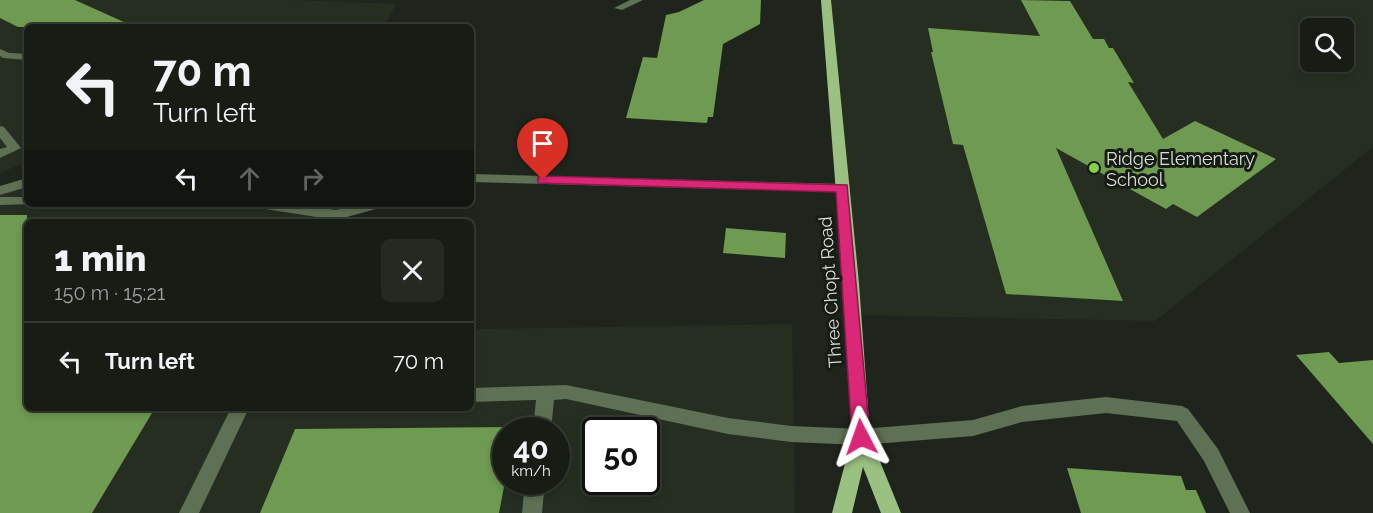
<!DOCTYPE html>
<meta charset="utf-8">
<style>
body{margin:0;font-family:Raleway,sans-serif;background:#242922;color:#f1f3f6;height:100vh;display:flex;flex-direction:column;font-size:22px;white-space:nowrap}
*{box-sizing:border-box;margin:0}
p{font-size:20px;color:#9ea1a0}
.icon{flex:none;width:33px;height:33px;fill:none;stroke:currentColor;stroke-width:2;stroke-linecap:round;stroke-linejoin:round}
.map{position:relative;flex:1;overflow:hidden}
.details{position:absolute;left:24px;top:219px;width:450px;height:192px;display:flex;flex-direction:column;background:#171c15;border-radius:9px;box-shadow:0 3px 9px #0003,0 0 0 2px #363a34}
.details>*{flex:none}
.guide{position:absolute;left:24px;top:24px;width:450px;height:183px;border-radius:9px;box-shadow:0 3px 9px #0003,0 0 0 2px #363a34;background:#171c15;color:#f1f3f6;overflow:hidden}
.controls{position:absolute;left:1300px;top:18px;display:grid;gap:12px}
.controls a{display:grid;place-items:center;width:54px;height:54px;border-radius:9px;background:#171c15;box-shadow:0 3px 9px #0003,0 0 0 2px #363a34;font-size:30px}
.speed{position:absolute;left:492px;top:417px;display:flex;gap:12px;font-size:30px;font-weight:700;text-align:center}
.speed>*{display:grid;place-content:center;width:78px;height:78px;border-radius:50%;background:#171c15;box-shadow:0 3px 9px #0003,0 0 0 2px #363a34;line-height:1}
.speed small{font-size:15px;font-weight:400}
.speed .limit{border:3px solid #111;border-radius:9px;background:#fff;color:#111}
.pin{position:absolute;display:grid;place-items:center;width:51px;height:51px;color:#fff;margin:-62px -26px;border-radius:50% 50% 50% 0;rotate:-45deg;box-shadow:0 0 6px #0007}
.pin .icon{rotate:45deg}
.me{position:absolute;width:66px;margin:-33px;rotate:356deg;stroke-linejoin:round;filter:drop-shadow(0 0 4px #0008)}
.turn{display:flex;align-items:center;gap:21px;height:126px;padding:0 30px;font-size:27px}
.turn .icon{width:78px;height:78px;stroke-width:2.5}
.turn b{display:block;font-size:42px;line-height:51px}
.lanes{display:flex;align-items:center;height:57px;padding:0 30px;background:#0003;justify-content:center;gap:30px;direction:ltr}
.lanes .off{opacity:.35}
.round{display:grid;place-items:center;flex:none;width:63px;height:63px;border-radius:9px;background:#242922}
.summary{display:flex;align-items:center;justify-content:space-between;height:102px;padding:0 30px}
h1{font-size:36px;font-weight:800;line-height:45px}
ul{padding:0;list-style:none}
li{display:flex;align-items:center;gap:18px;height:78px;padding:0 30px;border-top:2px solid #363a34}
li div{flex:1}
li b{display:block;font-size:22px}
li em{font-style:normal}
.map>svg:first-child{display:block}
.built{fill:#252e20;fill-rule:evenodd}
.building{fill:#6e9a51}
.lines{fill:none;stroke-linecap:round;stroke-linejoin:round}
.minor{fill:#5f7154;fill-rule:evenodd}
.major{fill:#9ac182;fill-rule:evenodd}
.route{fill:#db2777;stroke:#8e194d;stroke-width:1.5}
.poi-dot{fill:#85cf4c;stroke:#161c13;stroke-width:2}
.labels{text-anchor:middle;dominant-baseline:central;stroke-width:6;stroke-linejoin:round;paint-order:stroke}
.poi-label{font-size:18px;fill:#daded8;stroke:#161c13;text-anchor:start}
.street-label{font-size:18px;fill:#daded8;stroke:#161c13}
</style>
<div class="map">
<svg width="1373" height="513" viewBox="0 0 1373 513">
<rect width="100%" height="100%" fill="#1f251c"/>
<path class="built" d="M0,0H295L396,4L384,27H27V162L0,173Z
M826,0H1373V147L1155,321L853,315ZM1311,28H1344V62H1311Z
M27,183V204H322L313,222H27V408H471V329L792,324L795,513H0V187ZM506,430H556V482H506ZM596,430H646V482H596Z"/>
<path class="building" d="M0,0H75L135,27H18L0,18Z
M704,0H761L760,24L723,44L713,117H708L707,123L626,118L643,57L657,58L666,15L679,12Z
M1021,0L1070,1L1093,39H1104L1109,48H1113L1134,83L1128,82L1163,139L1195,121L1276,159L1197,217L1173,204L1166,209L1056,148L1123,301L1006,294L963,145L953,144L931,52H933L928,28L1040,36Z
M0,215H27V408H155L92,513H0Z
M726,228L786,233L785,258L723,253Z
M1329,352L1339,363L1373,360V444L1296,355Z
M506,427V476L499,513H260L295,429Z
M1067,468L1181,476L1186,490H1196L1206,513H1081Z"/>
<g class="lines">
<path class="minor" d="M630,0H643L622,10L614,8Z
M0,49L9,53L27,54V60L3,58L0,56Z
M0,126L4,127L21,148L0,158V149L7,147L0,138Z
M471,174L842,184L849,188L842,192L471,182Z
M27,178V187L0,195V186Z
M0,197H27V204H32L0,205Z
M252,204H291L336,210L361,204H385L383,207L336,220L259,208Z
M566,385L728,418L791,426L861,429L973,420L1022,406L1106,397L1182,406L1188,409L1218,449L1250,513H1230L1204,461L1177,421L1106,413L1022,422L973,436L861,445L791,442L728,434L566,399L554,400L551,430H533L536,400L471,402V388Z
M231,408H249L199,513H179Z
M525,482H545L542,513H522Z"/>
<path class="major" d="M821,0H831L859,283L870,437L901,513H881L863,467L852,513H832L852,437L843,283Z"/>
</g>
<path class="route" d="M543,176L847,185L870,437L867,442L861,444L855,442L852,437L836,192L538,183V177Z"/>
<circle class="poi-dot" cx="1094" cy="168" r="6"/>
<g class="labels">
<g class="poi-label">
<text x="1106" y="158">Ridge Elementary<tspan x="1106" dy="21">School</tspan></text>
</g>
<g class="street-label">
<text transform="translate(830 292) rotate(-94)">Three Chopt Road</text>
</g>
</g>
</svg>
<div class="controls">
<a><svg class="icon" aria-label="search" viewBox="0 0 24 24"><circle cx="10" cy="10" r="6"/><path d="M15 15l6 6"/></svg></a>
</div>
<div class="speed"><div>40<small>km/h</small></div><div class="limit">50</div></div>
<div class="pin" style="left:543px;top:180px;background:#d93025"><svg class="icon" aria-label="arrive" viewBox="0 0 24 24"><path d="M6 21V4h12l-3 4 3 4H6"/></svg></div>
<svg class="me" style="left:861px;top:437px" viewBox="-20 -20 40 40"><path d="M0-17L14 15 0 8-14 15z" fill="#db2777" stroke="#fff" stroke-width="4"/></svg>
<div class="guide">
<div class="turn"><svg class="icon" aria-label="left" viewBox="0 0 24 24"><path d="M17 20v-9H6M10 6l-5 5 5 5"/></svg><div><b>70 m</b>Turn left</div></div>
<div class="lanes"><svg class="icon" aria-label="left" viewBox="0 0 24 24"><path d="M17 20v-9H6M10 6l-5 5 5 5"/></svg><svg class="icon off" aria-label="ahead" viewBox="0 0 24 24"><path d="M12 20V5M6 11l6-6 6 6"/></svg><svg class="icon off" aria-label="right" viewBox="0 0 24 24"><path d="M7 20v-9h11M14 6l5 5-5 5"/></svg></div>
</div>
<section class="details">
<div class="summary"><div><h1>1 min</h1><p>150 m · 15:21</p></div><a class="round"><svg class="icon" aria-label="close" viewBox="0 0 24 24"><path d="M6 6l12 12M18 6L6 18"/></svg></a></div>
<ul>
<li><svg class="icon" aria-label="left" viewBox="0 0 24 24"><path d="M17 20v-9H6M10 6l-5 5 5 5"/></svg><div><b>Turn left</b></div><em>70 m</em></li>
</ul>
</section>
</div>
